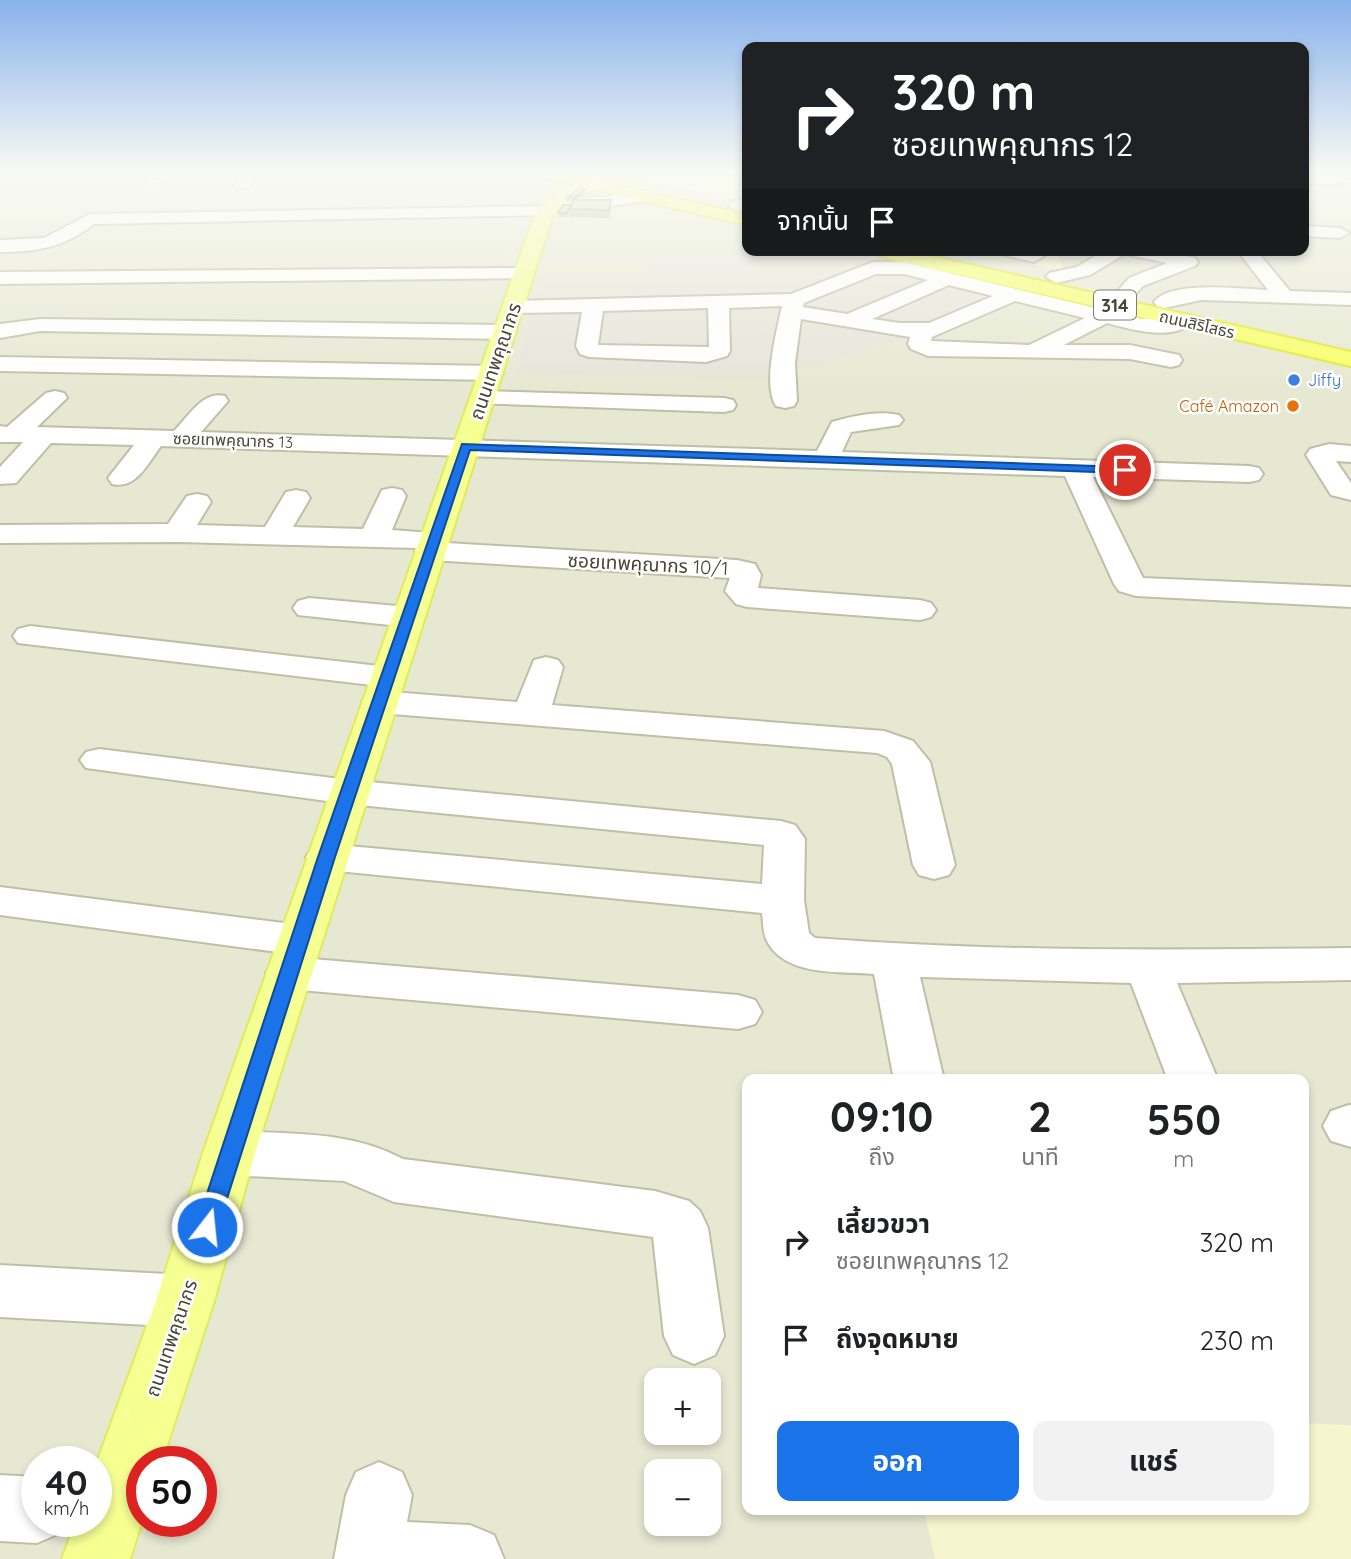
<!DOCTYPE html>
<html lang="th">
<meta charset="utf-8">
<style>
body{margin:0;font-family:Quicksand,"Noto Sans Thai",sans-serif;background:#f2f2f2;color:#202124;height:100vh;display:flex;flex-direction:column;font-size:26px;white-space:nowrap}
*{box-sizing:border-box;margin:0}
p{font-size:23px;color:#757577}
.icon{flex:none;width:38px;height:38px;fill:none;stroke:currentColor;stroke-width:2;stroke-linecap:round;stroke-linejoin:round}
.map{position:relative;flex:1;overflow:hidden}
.panel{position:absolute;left:742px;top:1074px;width:567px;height:441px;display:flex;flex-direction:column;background:#fff;border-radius:14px;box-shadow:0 4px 10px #0003}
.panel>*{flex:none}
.top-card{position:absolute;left:742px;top:42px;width:567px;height:214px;border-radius:14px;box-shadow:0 4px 10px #0003;background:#202124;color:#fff;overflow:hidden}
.fabs{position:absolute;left:644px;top:1368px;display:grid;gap:14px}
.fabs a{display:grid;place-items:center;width:77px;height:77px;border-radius:14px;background:#fff;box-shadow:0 4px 10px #0003;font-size:35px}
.speed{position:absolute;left:21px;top:1446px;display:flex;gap:14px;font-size:35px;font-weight:700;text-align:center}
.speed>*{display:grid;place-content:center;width:91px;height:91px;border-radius:50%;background:#fff;box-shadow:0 4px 10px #0003;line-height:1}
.speed small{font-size:18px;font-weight:400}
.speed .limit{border:10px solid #d22;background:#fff;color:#111}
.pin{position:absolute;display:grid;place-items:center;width:60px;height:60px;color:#fff;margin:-30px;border:4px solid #fff;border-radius:50%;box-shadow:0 2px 7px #0007}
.me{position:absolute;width:77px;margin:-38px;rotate:16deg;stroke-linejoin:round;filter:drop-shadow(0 0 5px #0008)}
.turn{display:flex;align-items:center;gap:24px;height:147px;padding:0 35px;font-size:32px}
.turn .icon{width:91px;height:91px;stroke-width:2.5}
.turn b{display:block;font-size:49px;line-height:60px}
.then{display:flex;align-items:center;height:66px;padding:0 35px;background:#0003;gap:14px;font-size:26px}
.eta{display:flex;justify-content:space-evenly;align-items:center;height:119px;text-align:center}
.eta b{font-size:42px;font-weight:700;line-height:49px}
.action{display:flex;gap:14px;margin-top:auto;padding:14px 35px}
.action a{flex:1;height:80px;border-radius:14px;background:#1a73e8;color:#fff;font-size:28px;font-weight:700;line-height:80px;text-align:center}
.action a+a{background:#f2f2f2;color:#202124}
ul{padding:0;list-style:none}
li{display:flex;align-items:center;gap:21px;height:98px;padding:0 35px}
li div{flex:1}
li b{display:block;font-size:26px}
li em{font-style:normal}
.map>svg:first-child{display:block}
.residential{fill:#e6e8d2;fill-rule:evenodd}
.commercial{fill:#f7f5ce}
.industrial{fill:#e5e4d9}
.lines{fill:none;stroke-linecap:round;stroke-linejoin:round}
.minor-casing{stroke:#bebfa6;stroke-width:4}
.major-casing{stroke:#dfeb5b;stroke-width:4}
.highway-casing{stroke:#e4e72b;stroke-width:4}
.minor{fill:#fff;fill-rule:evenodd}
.major{fill:#f5ff92;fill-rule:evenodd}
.highway{fill:#f8ff64;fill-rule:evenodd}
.wall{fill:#b8b79f}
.shaded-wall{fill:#969582}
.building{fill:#d6d5b9;stroke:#969582;stroke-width:2}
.route{fill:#1a73e8;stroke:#114b97;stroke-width:2}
.shop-dot{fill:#3f7fe0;stroke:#fff;stroke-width:2.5}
.food-dot{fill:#e8710a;stroke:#fff;stroke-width:2.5}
.labels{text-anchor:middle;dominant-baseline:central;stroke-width:5;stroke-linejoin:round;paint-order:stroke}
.far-street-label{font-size:16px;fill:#464634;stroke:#fff}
.far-shop-label{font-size:16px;fill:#366cbe;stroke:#fff;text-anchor:start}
.far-food-label{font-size:16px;fill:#c56008;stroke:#fff;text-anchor:end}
.shield{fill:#fff;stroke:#7e7e71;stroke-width:2}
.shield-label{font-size:18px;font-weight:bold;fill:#464634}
.street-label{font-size:19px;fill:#464634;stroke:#fff}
</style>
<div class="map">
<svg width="1351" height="1559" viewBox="0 0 1351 1559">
<rect width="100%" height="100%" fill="#f2f3e4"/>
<path class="residential" d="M0,173H747V250H1304V173H1351V1559H0ZM747,1080H1304V1510H747ZM656,1381H709V1433H656ZM37,1461H96V1521H37ZM142,1461H201V1521H142ZM656,1472H709V1524H656Z"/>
<path class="commercial" d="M747,177V202L646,179Z
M969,250H1057L1063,271Z
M1304,1423L1351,1425V1559H935L924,1510H1304Z"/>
<path class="industrial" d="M847,252L1018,292L908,338L764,379L516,373L542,275L646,277L648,257Z"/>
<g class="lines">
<g class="minor-casing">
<path id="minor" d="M154,173H173L160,183H148L146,180Z
M248,173H266L248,188H236L234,185Z
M1351,173V183L1304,184V174Z
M646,191L652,192L654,196L652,200L605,207H553L556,210L553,214L547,215L94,224C65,247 37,252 0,252V240L44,238L90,214L552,206L550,203L552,199L558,198L605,197Z
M747,198V209L738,211L729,206L732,202Z
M1304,226L1340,228L1349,233L1340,238L1304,236Z
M997,250H1054L1034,262L999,254Z
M1105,250H1159L1195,258L1198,262L1195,266L1143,286L1133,297H1119L1116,293L1129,278L1167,263L1125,254L1090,275L1056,283L1046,277L1049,273L1077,267Z
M1237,250H1256L1290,291L1351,293V305L1201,300L1164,308L1157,306L1154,302C1170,280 1242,289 1268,290Z
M873,262H904L1141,319H1163L1182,314L1190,315L1193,320C1177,343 1129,329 1107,323L1064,345H1130L1179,355L1182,360L1179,365L1171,367L1130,359L928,356L911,349L908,344L910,337L801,319L795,363L797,401L794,406L785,408L776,406C762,385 777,330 782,306L729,308L730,351L727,356L706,362L589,357L580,354L576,346L582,312L513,313L506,311L503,307L506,303L513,301L791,294ZM876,274H904L928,280L847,314L803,307L804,303ZM949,285L993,296L929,323H900L872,319ZM1015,301L1085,318L1029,345L931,341L932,337ZM708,308L709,347L598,345L603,311Z
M524,268L531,270L534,274L531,278L0,284V272Z
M40,319L505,325L513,327L516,332L513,337L505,339L40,331L0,338V324Z
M0,357L491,366L499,368L503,373L499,378L491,380L0,371Z
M55,391L64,393L67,398L37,427L174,431C188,417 203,390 225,396L228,401L201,432L817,451L832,422C852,416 878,410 899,415L903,420L899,425L851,432L842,452L1249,466L1259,468L1263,474L1259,480L1249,482L1093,477L1143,578L1351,587V607L1136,596L1119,591L1114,584L1065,476L161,446C148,463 136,490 112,484L108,478L134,445L51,443L16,483L0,484V467L23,442H0V426L7,427L46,393Z
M482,391L724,398L733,400L736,405L733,410L724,412L473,403L470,398L473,393Z
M1329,444L1351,446V462L1336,461L1351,483V500L1331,495L1306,455L1310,449Z
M392,488L402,490L406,496L392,530L444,534L449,540L447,543L737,560L755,564L761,575L758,588L920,600L931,603L936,610L931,617L920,620L747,607L736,604L725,591L730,578L430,560L419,557L415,551L417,548L177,542L0,543V525L168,524L187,496L197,494L207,496L211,502L197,525L265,527L286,492L296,490L306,492L310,498L293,527L363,529L382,490Z
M309,598L408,607L419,610L424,617L419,624L408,627L298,615L293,608L298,601Z
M30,626L388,667L400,670L405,677L400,684L388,687L18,643L13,636L18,629Z
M546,657L558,660L563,667L552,705L884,731L913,741L930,762L955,865L949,875L934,879L919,875L913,865L892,764L887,757L877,753L380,713L367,710L362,702L367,694L380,691L517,702L534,660Z
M99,749L349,780L781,821L795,825L805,839L804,900L809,933L815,938C993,952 1172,950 1351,948V980L1177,983L1218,1080H1168L1131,983L920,977L944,1080H894L874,974C839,971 783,977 766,939C763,932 763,921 762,913L327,870L312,866L306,857L312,848L327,844L762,884L764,845L349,804L86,768L80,760L86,752Z
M0,887L300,925L316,929L322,940L316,951L300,955L0,915Z
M289,957L738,995L755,1000L762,1012L755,1024L738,1029L289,989L273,985L266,973L273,961Z
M1349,1105H1351V1147L1331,1141L1323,1126L1331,1111Z
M229,1131C288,1134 349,1130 403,1159L655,1191L689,1201L700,1211L708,1228L724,1336L715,1355L694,1364L673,1355L664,1336L653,1237L394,1202L344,1181L229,1175L210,1168L203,1153L210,1138Z
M0,1265L185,1275L206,1282L214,1301L206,1320L185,1327L0,1317Z
M379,1462L402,1472L412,1495L407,1522L470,1525L494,1535L504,1559H334L346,1495L356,1472Z
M0,1475L37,1477V1521H65L60,1533L37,1543L0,1541Z"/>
</g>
<g class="major-casing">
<path id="major" d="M611,173L620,174L622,177L620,180L570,198L552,217L255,1153L214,1301L162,1461H142V1521L130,1559H62L76,1521H96V1465L156,1301L203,1153L534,217C553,188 579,181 611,173Z"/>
</g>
<g class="highway-casing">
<path id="highway" d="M537,173H566L747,215V225L545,178Z
M870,250H905L1351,352V366L879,256Z"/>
</g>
<use href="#minor" class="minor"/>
<use href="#major" class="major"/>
<use href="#highway" class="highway"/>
</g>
<path class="wall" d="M585,194L575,200H611V208L609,218L570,217V212L568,217H559L558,213L571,205L573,202H567V198Z"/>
<path class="shaded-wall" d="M585,190V194L573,202L572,198Z
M611,200V208L609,218V210Z"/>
<path class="building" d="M579,189L585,190L572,198H567Z
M574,200H611L609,210L570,209Z
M563,205H571L567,213H558Z"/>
<linearGradient id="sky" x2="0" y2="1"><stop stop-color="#89b2ed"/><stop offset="0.44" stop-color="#f9faf3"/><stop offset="1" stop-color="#f9faf3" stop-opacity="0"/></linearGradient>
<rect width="1351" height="391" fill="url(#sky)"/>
<path class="route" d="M462,444L1125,467L1130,470L1125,473L470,450L335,857L218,1227L215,1234L207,1237L199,1234L196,1227L318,857Z"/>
<circle class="shop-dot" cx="1294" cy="380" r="7"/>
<circle class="food-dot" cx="1293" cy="406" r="7"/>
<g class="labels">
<g class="far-street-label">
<text transform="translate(1197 324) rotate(13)">ถนนสิริโสธร</text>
<text transform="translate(233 440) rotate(2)">ซอยเทพคุณากร 13</text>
</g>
<g class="far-shop-label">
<text x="1308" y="380">Jiffy</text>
</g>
<g class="far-food-label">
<text x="1279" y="406">Café Amazon</text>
</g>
<rect class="shield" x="1094" y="290.5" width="42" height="29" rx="5"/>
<g class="shield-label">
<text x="1115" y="305">314</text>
</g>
<g class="street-label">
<text transform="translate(495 361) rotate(-71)">ถนนเทพคุณากร</text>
<text transform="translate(648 564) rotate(3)">ซอยเทพคุณากร 10/1</text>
<text transform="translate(171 1338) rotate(-71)">ถนนเทพคุณากร</text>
</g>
</g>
</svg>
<div class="fabs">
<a>+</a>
<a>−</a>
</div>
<div class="speed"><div>40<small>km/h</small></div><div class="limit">50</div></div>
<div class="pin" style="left:1125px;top:470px;background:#d93025"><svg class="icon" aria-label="arrive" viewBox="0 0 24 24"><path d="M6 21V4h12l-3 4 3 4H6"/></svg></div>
<svg class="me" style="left:207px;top:1227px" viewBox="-20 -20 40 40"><circle r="17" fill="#1a73e8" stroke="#fff" stroke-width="3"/><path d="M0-11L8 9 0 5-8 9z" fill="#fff"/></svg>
<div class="top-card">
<div class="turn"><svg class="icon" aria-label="right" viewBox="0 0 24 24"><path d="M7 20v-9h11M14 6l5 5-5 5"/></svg><div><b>320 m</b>ซอยเทพคุณากร 12</div></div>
<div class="then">จากนั้น<svg class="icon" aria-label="arrive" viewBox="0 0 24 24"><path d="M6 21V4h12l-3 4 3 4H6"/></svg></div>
</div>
<section class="panel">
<div class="eta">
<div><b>09:10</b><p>ถึง</p></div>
<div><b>2</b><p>นาที</p></div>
<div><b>550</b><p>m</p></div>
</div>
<ul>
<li><svg class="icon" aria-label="right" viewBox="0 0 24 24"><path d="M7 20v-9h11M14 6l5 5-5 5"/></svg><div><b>เลี้ยวขวา</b><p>ซอยเทพคุณากร 12</p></div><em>320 m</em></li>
<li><svg class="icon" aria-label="arrive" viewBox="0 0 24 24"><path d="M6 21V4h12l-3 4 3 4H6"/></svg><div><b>ถึงจุดหมาย</b></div><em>230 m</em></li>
</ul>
<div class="action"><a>ออก</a><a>แชร์</a></div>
</section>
</div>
